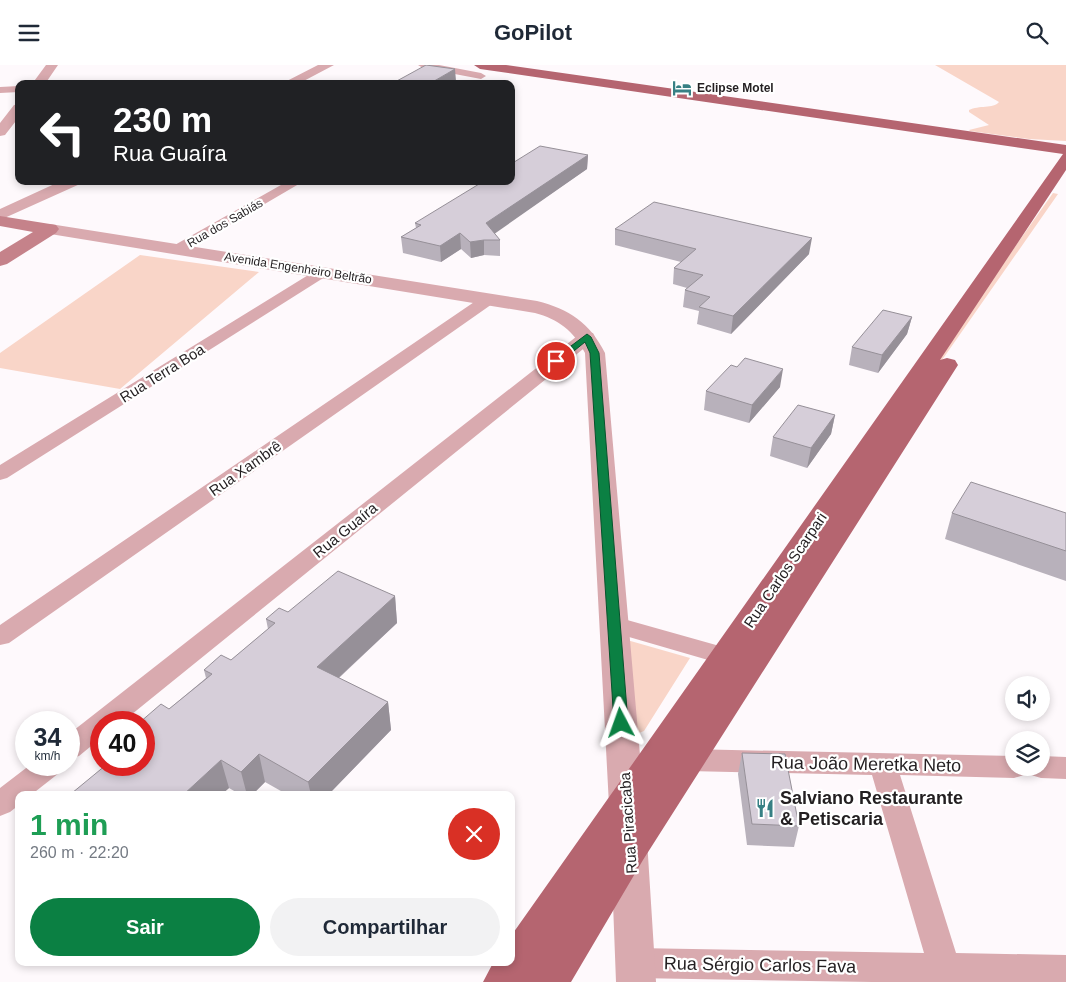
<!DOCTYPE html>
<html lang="pt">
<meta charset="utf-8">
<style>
body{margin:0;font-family:Arial,sans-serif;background:#f2f2f3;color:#1f2937;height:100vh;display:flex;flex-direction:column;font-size:19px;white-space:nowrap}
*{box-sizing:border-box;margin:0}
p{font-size:16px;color:#747a83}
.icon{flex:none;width:28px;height:28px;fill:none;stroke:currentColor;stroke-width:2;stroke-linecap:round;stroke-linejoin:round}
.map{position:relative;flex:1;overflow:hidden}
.sheet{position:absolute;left:15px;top:726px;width:500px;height:175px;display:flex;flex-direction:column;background:#fff;border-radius:10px;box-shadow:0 2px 8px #0003}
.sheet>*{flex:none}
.top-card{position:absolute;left:15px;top:15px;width:500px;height:105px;border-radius:10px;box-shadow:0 2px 8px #0003;background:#202124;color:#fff;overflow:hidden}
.buttons{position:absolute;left:1005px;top:611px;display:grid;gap:10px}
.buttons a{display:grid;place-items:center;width:45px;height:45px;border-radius:50%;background:#fff;box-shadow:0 2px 8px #0003;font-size:25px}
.speed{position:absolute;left:15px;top:646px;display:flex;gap:10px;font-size:25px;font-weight:700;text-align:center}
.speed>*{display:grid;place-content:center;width:65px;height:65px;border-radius:50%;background:#fff;box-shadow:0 2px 8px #0003;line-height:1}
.speed small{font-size:12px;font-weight:400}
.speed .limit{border:8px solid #d22;background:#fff;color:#111}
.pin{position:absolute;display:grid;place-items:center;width:42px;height:42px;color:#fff;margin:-21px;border:2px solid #fff;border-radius:50%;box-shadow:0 1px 5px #0007}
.me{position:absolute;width:55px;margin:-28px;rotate:356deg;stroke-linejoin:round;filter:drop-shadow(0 0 4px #0008)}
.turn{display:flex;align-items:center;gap:18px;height:105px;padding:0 15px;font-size:22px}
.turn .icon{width:65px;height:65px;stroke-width:2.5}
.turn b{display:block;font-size:35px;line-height:42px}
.round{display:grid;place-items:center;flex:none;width:52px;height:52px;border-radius:26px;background:#f2f2f3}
.head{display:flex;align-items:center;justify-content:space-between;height:85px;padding:0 15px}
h1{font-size:30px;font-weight:700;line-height:38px;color:#1e9e55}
.action{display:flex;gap:10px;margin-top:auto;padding:10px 15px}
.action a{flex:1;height:58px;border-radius:30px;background:#0b8043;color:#fff;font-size:20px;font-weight:700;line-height:58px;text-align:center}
.action a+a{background:#f2f2f3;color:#1f2937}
header{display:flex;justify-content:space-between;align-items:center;height:65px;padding:0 15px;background:#fff;font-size:22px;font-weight:700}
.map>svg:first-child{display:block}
.green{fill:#f9d5c8}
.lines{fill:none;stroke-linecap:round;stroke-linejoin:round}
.minor{fill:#d9aaaf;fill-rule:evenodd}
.tertiary{fill:#d9aaaf;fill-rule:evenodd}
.secondary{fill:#c5828a;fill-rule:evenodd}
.primary{fill:#b56570;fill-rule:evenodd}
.wall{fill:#b8b1bb}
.shaded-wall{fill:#969098}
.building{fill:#d6ced9;stroke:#969098}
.route{fill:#0b8043;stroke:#07532c}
.labels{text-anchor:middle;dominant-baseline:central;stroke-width:4.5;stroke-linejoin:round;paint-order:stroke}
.far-poi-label{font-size:12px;font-weight:bold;fill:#231f21;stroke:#fff;text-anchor:start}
.far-street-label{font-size:12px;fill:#231f21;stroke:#fff}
.street-label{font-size:15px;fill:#231f21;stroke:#fff}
.near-street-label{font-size:18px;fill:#231f21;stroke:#fff}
.near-poi-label{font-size:18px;font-weight:bold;fill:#231f21;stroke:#fff;text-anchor:start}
</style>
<header><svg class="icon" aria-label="menu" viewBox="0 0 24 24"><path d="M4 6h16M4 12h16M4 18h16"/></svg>GoPilot<svg class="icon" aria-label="search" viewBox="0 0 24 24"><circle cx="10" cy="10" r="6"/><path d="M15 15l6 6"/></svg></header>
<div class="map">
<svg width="1066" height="917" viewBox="0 0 1066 917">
<rect width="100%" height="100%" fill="#fef9fc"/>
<path class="green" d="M935,0H1066V76L1029,74L970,66L969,65L989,60L969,47V45C979,40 993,44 999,37Z
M1053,128L1058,129L824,464L817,462Z
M140,190L259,207L120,324L0,303V288Z
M627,575L690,593L644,666L639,668L635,667Z"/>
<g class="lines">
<path class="minor" d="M418,0H439L481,8L486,11L481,14L423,3Z
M19,21V27L0,28V22Z
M288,116H304L183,187H173L171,184L173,181Z
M323,203L328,204L330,207L328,210L7,413L0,415V400L318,204Z
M489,229L495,231L497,234L495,237L9,578L0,580V560L483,231Z
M587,267L593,268L595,272L593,276L121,658H101V673L79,691L69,694V669L581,268Z
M613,551L748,589L751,595L748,601L739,604L605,565L601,559L605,553Z
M688,684L1014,691V702H1027L1024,710L1014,713L900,710L956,888L1066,890V917H872L635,913L624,909L619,898L624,887L635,883L924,888L872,710L688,706L678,703L674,695L678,687Z
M1041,691L1066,692V714L1041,713L1031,710L1028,702H1041Z
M30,700H63L59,708L31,730H19V740L10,747L0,751V723Z"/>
<path class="tertiary" d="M46,0H58L45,19H32Z
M318,0H334L298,19H281Z
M19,39V52L5,70L0,71V58L14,40Z
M61,116H82L80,119L0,155V144Z
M50,159L537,236C569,244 590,258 605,288L646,759L656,917H616L610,759L585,288C574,266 558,254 535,248L44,168L41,164L44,160Z"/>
<path class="secondary" d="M0,151L50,159L56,160L59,164L56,168L7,199L0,201V187L33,167L0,161Z"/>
<path class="primary" d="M474,0H506L1066,80V105L940,295L947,293L955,295L958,300L643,795L571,917H483L493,898H511V871L1063,89L480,4Z"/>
</g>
<path class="wall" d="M456,16L452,19H395V17Z
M588,90L587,104L494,168L500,175V191L484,190L471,193L461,184L441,197L403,188L401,172L416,163L415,158Z
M615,164L809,189L731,269L697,259L699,246L683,242L685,225L687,223L673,219L674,203L681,197L615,180Z
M912,252L907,269L878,308L849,300L852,282Z
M737,302L780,322L749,358L704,345L706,326Z
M835,350L831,369L807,403L770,391L773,372Z
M952,448H1066V516L945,474Z
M395,531L397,558L339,613L388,637L391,665L328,730H288L265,717L252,730H241L229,723L221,730H73L72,728L144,700V658L169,644L206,613L204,605L231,595L268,564L266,554L288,547Z
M742,688L799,761L794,782L747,780L738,709Z"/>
<path class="shaded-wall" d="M455,4L456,16L452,19H429Z
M588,90L587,104L487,174L486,158Z
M460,168L461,184L441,197L440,181Z
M812,173L809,189L731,269L733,251Z
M484,175V190L471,193L470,177Z
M912,252L907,269L878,308L882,290Z
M783,304L780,322L749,358L752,340Z
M835,350L831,369L807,403L811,383Z
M395,531L397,558L321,629L317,602Z
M388,637L391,665L328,730H311L308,717Z
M259,689L265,717L252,730H247L241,707Z
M221,695L229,723L221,730H183Z"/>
<path class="building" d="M426,0L455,4L429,19H408L395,17Z
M540,81L588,90L486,158L500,175H484L470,177L460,168L440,181L401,172L421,160L415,158L484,116H511V99Z
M654,137L812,173L733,251L699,242L710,232L685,225L703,210L674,203L696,184L615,164Z
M883,245L912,252L882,290L852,282Z
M745,293L783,304L752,340L706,326L731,300L737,302Z
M798,340L835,350L811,383L773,372Z
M971,417L1066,448V486L952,448Z
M338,506L395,531L317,602L388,637L308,717L259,689L241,707L221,695L183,730H76L72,728L106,700H144V668L148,665L144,662V658H139L161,639L169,644L212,609L204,605L221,590L231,595L275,558L266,554L279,543L288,547Z
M742,688L785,689L799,761L752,759Z"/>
<path class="route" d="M587,269L591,272L599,288L628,658L626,662L621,663L616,662L614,658L590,288L585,277L559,298L556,299L551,296Z"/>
<defs>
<g id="hotel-bare" transform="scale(1.5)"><path d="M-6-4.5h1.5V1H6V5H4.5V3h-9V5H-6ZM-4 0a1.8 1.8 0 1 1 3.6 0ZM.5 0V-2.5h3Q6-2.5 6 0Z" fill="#378084" stroke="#fff" stroke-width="2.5" paint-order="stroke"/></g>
<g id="restaurant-bare" transform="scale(1.5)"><path d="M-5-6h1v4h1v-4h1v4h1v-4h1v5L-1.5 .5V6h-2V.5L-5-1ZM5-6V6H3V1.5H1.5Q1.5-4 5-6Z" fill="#378084" stroke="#fff" stroke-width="2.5" paint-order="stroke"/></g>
</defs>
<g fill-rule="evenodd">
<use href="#hotel-bare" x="682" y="23"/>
<use href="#restaurant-bare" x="765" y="743"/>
</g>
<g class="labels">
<g class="far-poi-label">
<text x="697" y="23">Eclipse Motel</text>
</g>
<g class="far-street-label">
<text transform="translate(225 158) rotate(-30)">Rua dos Sabiás</text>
<text transform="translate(298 203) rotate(9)">Avenida Engenheiro Beltrão</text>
</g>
<g class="street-label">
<text transform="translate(162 308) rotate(-32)">Rua Terra Boa</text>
<text transform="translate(245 403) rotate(-35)">Rua Xambrê</text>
<text transform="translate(345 465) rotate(-39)">Rua Guaíra</text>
<text transform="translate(785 505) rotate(-56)">Rua Carlos Scarpari</text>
<text transform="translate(628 758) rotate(-94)">Rua Piracicaba</text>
</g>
<g class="near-street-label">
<text transform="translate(866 699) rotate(1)">Rua João Meretka Neto</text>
<text transform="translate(760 900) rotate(1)">Rua Sérgio Carlos Fava</text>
</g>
<g class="near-poi-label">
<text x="780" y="733">Salviano Restaurante<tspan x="780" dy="21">&amp; Petiscaria</tspan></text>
</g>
</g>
</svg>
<div class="buttons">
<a><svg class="icon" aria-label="sound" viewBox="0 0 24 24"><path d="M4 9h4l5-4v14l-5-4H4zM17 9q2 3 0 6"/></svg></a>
<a><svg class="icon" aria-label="layers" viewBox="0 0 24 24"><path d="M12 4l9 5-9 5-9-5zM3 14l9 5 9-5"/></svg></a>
</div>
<div class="speed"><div>34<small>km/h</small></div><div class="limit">40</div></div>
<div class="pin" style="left:556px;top:296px;background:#d93025"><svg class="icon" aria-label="arrive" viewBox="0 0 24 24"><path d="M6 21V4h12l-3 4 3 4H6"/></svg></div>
<svg class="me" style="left:621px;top:658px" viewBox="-20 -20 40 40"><path d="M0-17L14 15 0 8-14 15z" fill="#0b8043" stroke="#fff" stroke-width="4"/></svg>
<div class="top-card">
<div class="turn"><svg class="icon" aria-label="left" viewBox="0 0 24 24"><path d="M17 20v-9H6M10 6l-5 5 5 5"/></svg><div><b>230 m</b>Rua Guaíra</div></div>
</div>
<section class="sheet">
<div class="head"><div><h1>1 min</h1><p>260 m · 22:20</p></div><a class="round" style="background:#d93025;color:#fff"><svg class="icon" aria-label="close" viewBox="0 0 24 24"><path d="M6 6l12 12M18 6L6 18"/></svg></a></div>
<div class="action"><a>Sair</a><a>Compartilhar</a></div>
</section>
</div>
